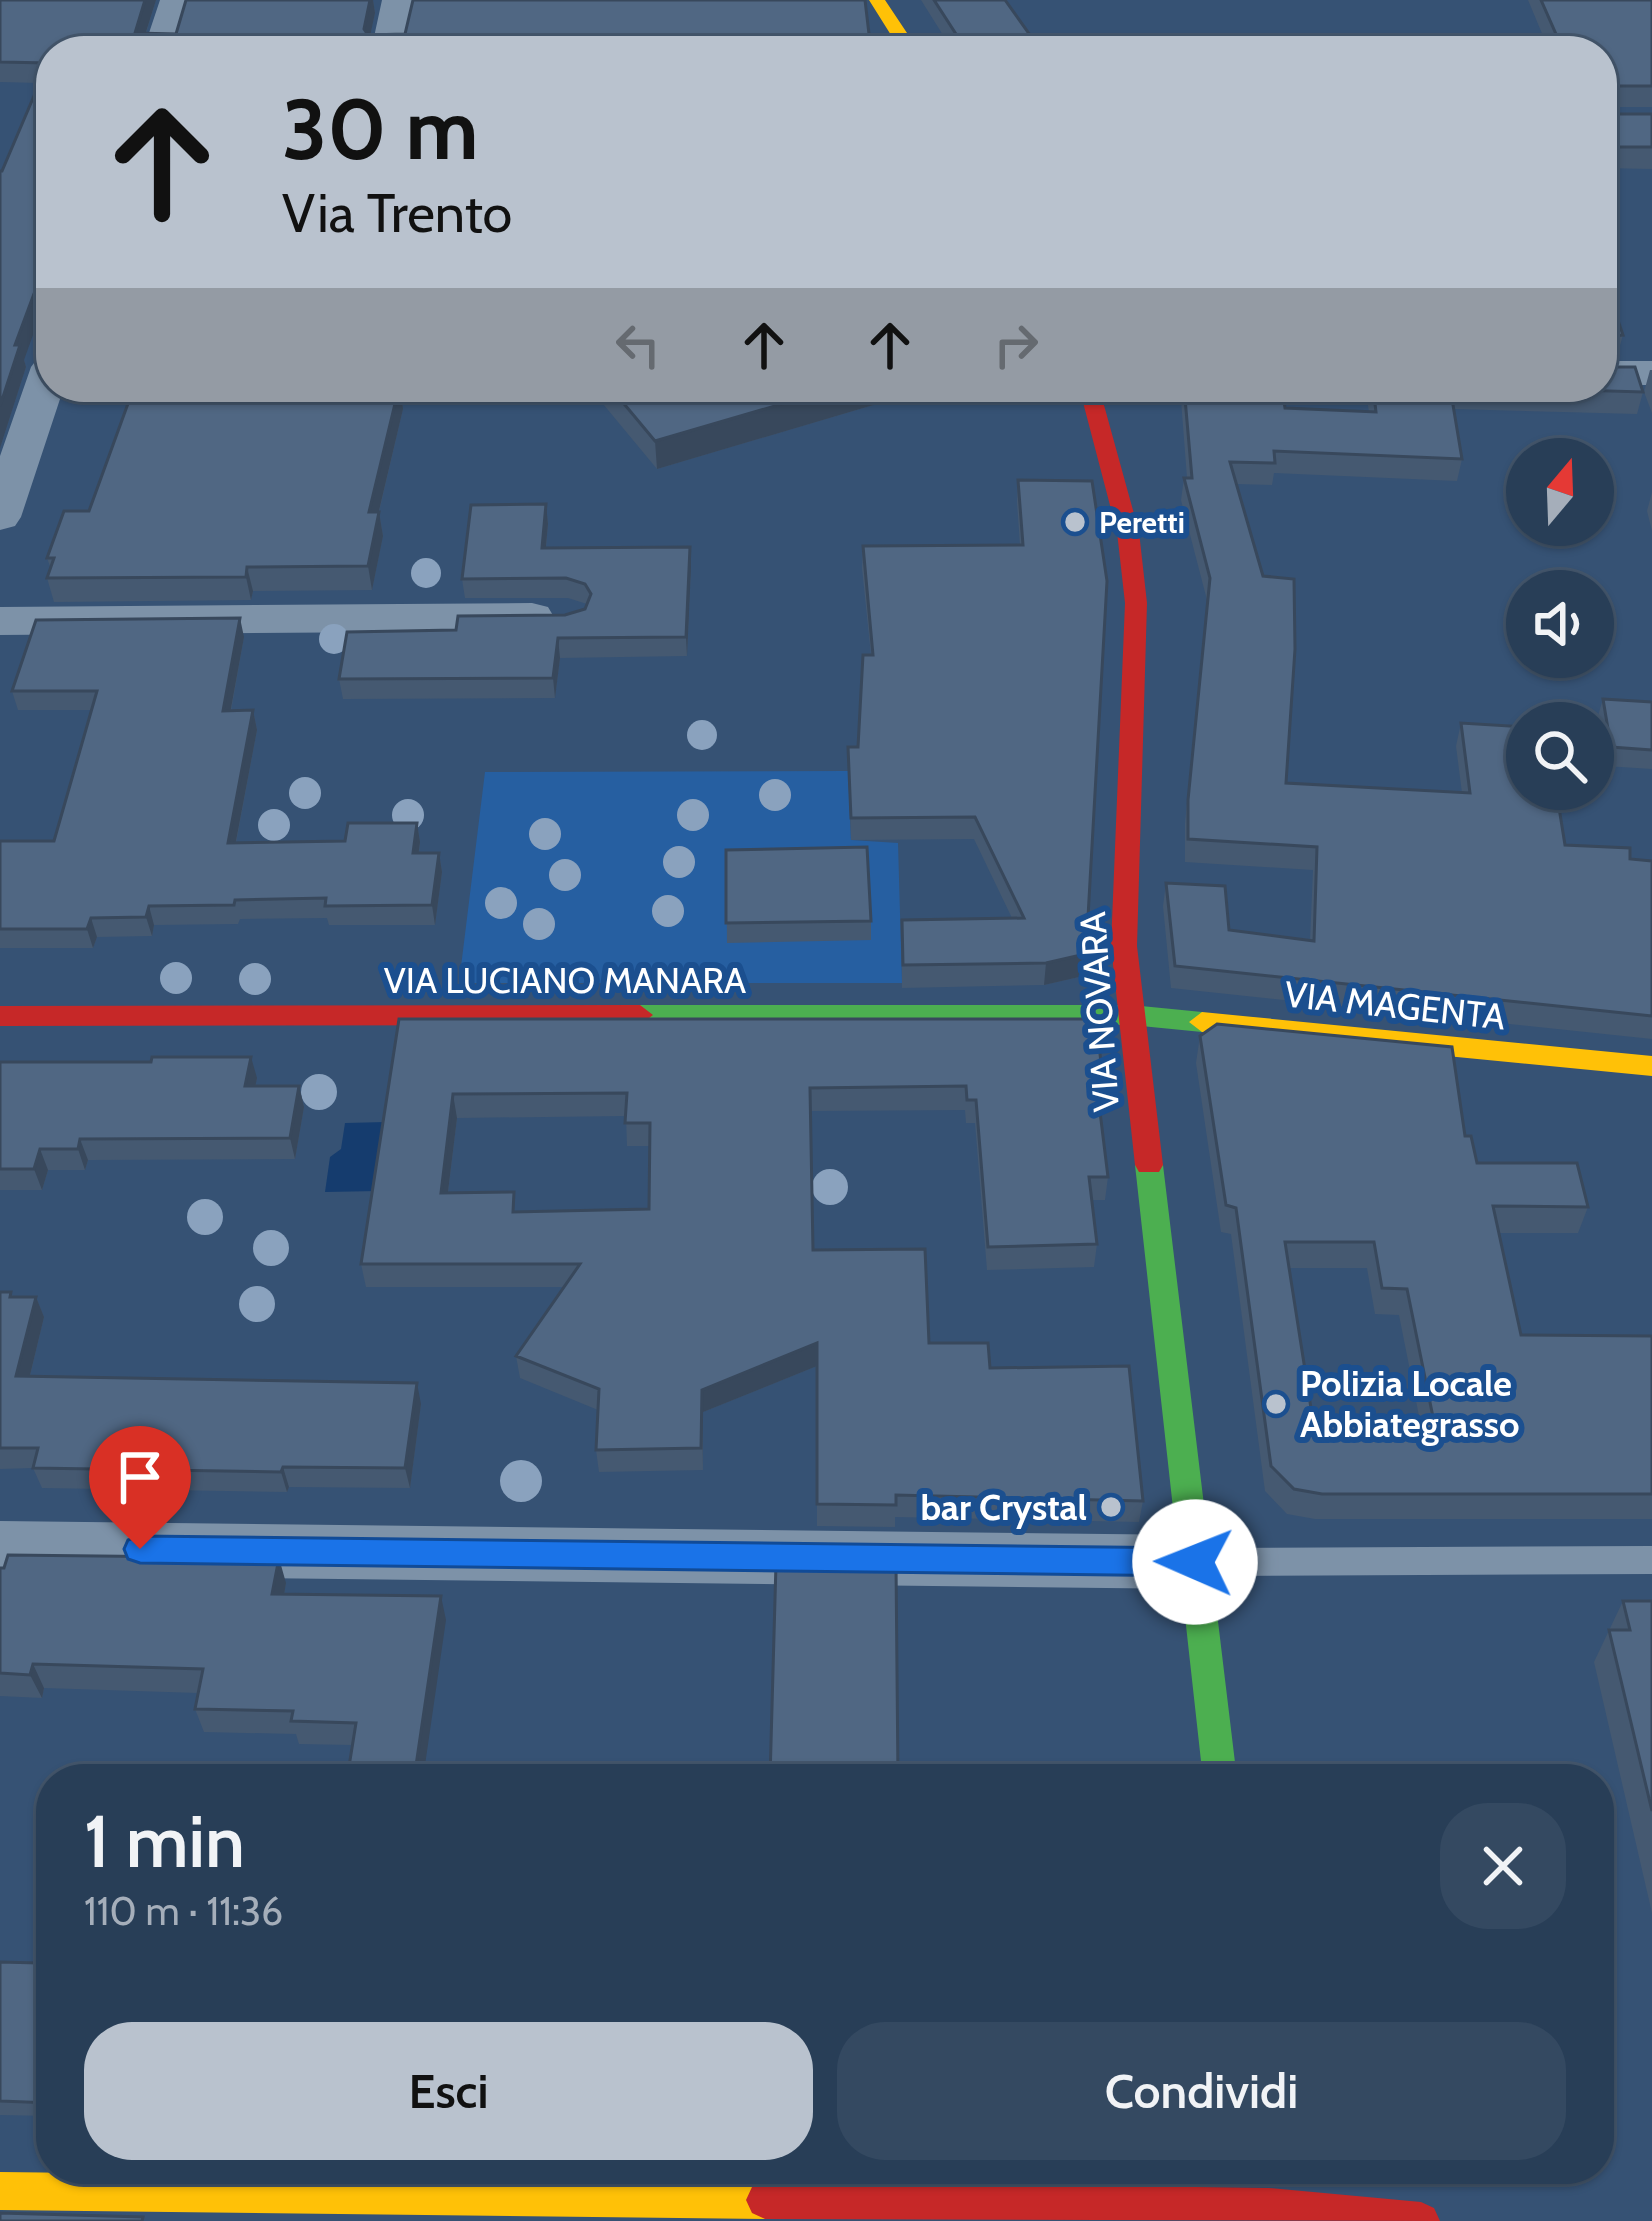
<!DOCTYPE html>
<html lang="it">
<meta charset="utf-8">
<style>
body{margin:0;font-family:Cabin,sans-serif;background:#344961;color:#f1f3f6;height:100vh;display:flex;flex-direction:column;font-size:45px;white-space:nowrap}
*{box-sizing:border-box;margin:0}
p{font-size:39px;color:#a5aeba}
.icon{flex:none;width:66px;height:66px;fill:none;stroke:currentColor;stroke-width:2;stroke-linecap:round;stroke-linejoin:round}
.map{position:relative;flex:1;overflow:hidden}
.drawer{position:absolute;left:36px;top:1764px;width:1578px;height:420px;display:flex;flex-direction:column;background:#283e57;border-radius:48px;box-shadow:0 3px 9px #0004,0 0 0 3px #44576d}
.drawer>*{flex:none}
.top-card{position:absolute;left:36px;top:36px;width:1581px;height:366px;border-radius:48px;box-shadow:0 3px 9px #0004,0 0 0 3px #44576d;background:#b9c2ce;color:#111;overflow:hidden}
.needle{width:78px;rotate:19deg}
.fabs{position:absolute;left:1506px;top:438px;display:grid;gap:24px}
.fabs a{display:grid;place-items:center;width:108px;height:108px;border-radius:50%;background:#283e57;box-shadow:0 3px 9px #0004,0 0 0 3px #44576d;font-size:60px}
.pin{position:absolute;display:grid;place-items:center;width:102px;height:102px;color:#fff;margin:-123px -51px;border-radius:50% 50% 50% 0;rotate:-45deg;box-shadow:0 0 12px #0007}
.pin .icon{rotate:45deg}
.me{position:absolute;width:132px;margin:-66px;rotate:271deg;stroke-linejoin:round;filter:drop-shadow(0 0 9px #0008)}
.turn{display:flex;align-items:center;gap:42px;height:252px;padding:0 48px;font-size:54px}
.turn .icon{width:156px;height:156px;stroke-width:2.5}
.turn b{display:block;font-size:84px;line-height:102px}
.lanes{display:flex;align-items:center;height:114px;padding:0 48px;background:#0003;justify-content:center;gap:60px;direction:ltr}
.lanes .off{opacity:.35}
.round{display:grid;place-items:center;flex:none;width:126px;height:126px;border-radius:48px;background:#344961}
.overview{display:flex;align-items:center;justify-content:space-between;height:204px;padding:0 48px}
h1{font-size:72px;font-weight:600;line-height:90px}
.primary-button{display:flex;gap:24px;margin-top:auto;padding:24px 48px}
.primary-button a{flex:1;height:138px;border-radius:48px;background:#b9c2ce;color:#111;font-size:48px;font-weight:600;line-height:138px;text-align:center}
.primary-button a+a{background:#344961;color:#f1f3f6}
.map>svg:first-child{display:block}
.green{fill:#265fa1}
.water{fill:#153c6e}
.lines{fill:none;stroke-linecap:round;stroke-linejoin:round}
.lane{fill:#7d92a8;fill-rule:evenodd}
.street{fill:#7d92a8;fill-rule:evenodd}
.fast{fill:#4caf50;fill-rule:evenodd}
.slow{fill:#ffc107;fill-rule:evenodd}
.jam{fill:#c62828;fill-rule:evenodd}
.tree{fill:#8aa2be}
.wall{fill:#455971;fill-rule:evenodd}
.shaded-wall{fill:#38485c}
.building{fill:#506783;stroke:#38485c;stroke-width:3;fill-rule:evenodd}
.route{fill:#1a73e8;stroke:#114b97;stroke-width:3}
.poi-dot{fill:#b9c2ce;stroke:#1b4f8f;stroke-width:4.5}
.labels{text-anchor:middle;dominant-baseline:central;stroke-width:12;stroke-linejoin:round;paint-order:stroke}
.far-poi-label{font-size:30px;font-weight:bold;fill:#fff;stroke:#1b4f8f;text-anchor:start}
.street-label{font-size:36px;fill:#fff;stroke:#1b4f8f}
.poi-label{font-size:36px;font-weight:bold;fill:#fff;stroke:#1b4f8f;text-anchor:start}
</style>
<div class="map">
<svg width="1652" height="2221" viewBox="0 0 1652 2221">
<rect width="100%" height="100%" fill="#365274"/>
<path class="green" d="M848,771L851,840L898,843L902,983H459L485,772Z"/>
<path class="water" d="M386,1122L378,1191L325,1192L330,1157L341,1149L345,1123Z"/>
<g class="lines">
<path class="lane" d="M1652,1546V1574L1199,1576L1188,1572L1183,1562L1188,1552L1199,1548Z"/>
<path class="street" d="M160,0H194L177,51H143Z
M382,0H416L405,51H371Z
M51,355V387H64L21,517L15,526L0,530V456L31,367L37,359Z
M1602,361H1652V385H1602Z
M532,603L548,607L554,617L548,627L532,631L0,635V607Z
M0,1521L1195,1535L1217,1543L1226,1562L1217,1581L1195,1589L0,1575Z"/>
<path class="fast" d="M640,1005H1131L1202,1012L1215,1022L1202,1032L1131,1025H640L627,1015Z
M1149,1154L1159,1158L1163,1165L1237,1779H1203L1135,1165L1139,1158Z"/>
<path class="slow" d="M869,0H885L919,51H901Z
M1202,1012L1652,1056V1076L1202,1032L1189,1022Z
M0,2172L765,2181L778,2187L784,2200L778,2213L765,2219L0,2210Z"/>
<path class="jam" d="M1079,387H1099L1139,532L1147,603L1137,946L1163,1165L1159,1172H1139L1135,1165L1111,946L1125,603L1117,532Z
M640,1005L653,1015L640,1025L0,1026V1006Z
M765,2181L1269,2188L1421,2202L1434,2208L1440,2221L765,2219L752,2213L746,2200L752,2187Z"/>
</g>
<g class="tree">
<circle cx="426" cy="573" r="15"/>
<circle cx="334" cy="639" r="15"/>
<circle cx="702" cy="735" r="15"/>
<circle cx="305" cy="793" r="16"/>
<circle cx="775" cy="795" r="16"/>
<circle cx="408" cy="815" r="16"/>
<circle cx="693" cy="815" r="16"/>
<circle cx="274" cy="825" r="16"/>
<circle cx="545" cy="834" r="16"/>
<circle cx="679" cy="862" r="16"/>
<circle cx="565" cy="875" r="16"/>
<circle cx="501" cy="903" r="16"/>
<circle cx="668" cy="911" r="16"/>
<circle cx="539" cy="924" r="16"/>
<circle cx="176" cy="978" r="16"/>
<circle cx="255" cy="979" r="16"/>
<circle cx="319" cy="1092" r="18"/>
<circle cx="830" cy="1187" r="18"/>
<circle cx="205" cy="1217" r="18"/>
<circle cx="271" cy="1248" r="18"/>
<circle cx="257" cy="1304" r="18"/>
<circle cx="521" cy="1481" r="21"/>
</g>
<path class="wall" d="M0,0H156L146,33L176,34L186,0H373L375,13L370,35L871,51H51L24,360L26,367L0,448V171H2L39,83L0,82Z
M921,0H1005L1040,49L1074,51H953Z
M1528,0H1652V107H1604V114H1652V169L1602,168V51L1549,50Z
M1602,300L1623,335L1617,356L1604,357L1603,363L1643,392L1637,414L1453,409L1462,459L1457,481L1274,473L1272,485L1236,484L1286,783L1462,793L1456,746L1461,723L1565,845L1630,859L1652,861V1039L1171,988L1163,906L1166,883L1229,930L1310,941L1313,870L1185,862V823L1207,600L1181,500L1184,478H1187L1180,387H1282L1285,408L1369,412L1365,387H1602Z
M1650,370H1652V413L1644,392Z
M400,387L403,409L379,512L383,536L372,590L253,591L251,600L54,602L47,578L51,569L47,558L89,511Z
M589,387H934L657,469Z
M1018,480L1094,952L1092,974L1044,985L902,988V920L1012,918L974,839L851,840L848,747H858L871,655L862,568L863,546L1020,545L1017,502Z
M1652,492V531L1647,511Z
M546,504L548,524L546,548L690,547L691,567L687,656L560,658L555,698L343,699L339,679L456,630L565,615L585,609L587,604L568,598H465L462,579Z
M244,637L231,711L253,710L257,730L236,843L345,841L417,823L420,842L419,853H439L442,872L435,925H329L327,918L240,919L238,924L154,925L152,936L97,937L93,948H0V841H54L92,710H18L12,691Z
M1603,699L1652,702V769L1605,766L1597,719Z
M726,850L871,921V940L727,943Z
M399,1019L1102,1071L1098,1095L1108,1177L1105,1200H1092L1097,1244L1094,1267L987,1270L975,1123H966L965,1110L811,1111L813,1250L929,1343L990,1368L1143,1501L1139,1522L895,1517V1527L817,1526V1366L703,1412V1470L599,1472L596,1450L598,1410L520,1378L516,1356L564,1287H366L361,1264ZM626,1116L627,1146H650L649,1209L517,1212L448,1193L457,1118Z
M1200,1036L1465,1136L1477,1163L1588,1207L1578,1233H1498L1521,1335L1652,1336V1519H1315L1287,1514L1265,1491L1231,1234L1221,1232L1196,1063ZM1289,1268H1367L1375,1314L1399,1315L1420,1421H1313Z
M0,1062L257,1078L255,1086H299L304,1107L295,1159L88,1160L85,1170H48L42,1190H0Z
M0,1292H11L13,1297H36L44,1317L30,1376L421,1404L410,1488L289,1487L287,1492L42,1488L33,1468L0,1469Z
M0,1568L286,1583L284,1594L446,1620L352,1745L299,1744L296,1734L204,1732L195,1709L198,1693L44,1688L42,1698L0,1696Z
M1623,1601H1652V1913L1594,1662Z
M51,1793V1861H47L38,1845Z
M51,1956V2116L0,2115V1962L38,1963Z"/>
<path class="shaded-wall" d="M145,0H156L140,51L135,33Z
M370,0H373L375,13L367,50L364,29Z
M51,248V285L24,360L26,367L0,448V406L15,345Z
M400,387L403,409L373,536L369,512Z
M840,387H934L657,469L655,441Z
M546,504L548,524L544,567L542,548Z
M379,512L383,536L372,590L368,566Z
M690,547L691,567L687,656L686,637Z
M247,567L253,591L251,600L246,577Z
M240,618L244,637L227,730L223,711Z
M558,638L560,658L555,698L553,678Z
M253,710L257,730L232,862L228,843Z
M417,823L420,842L416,872L413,853Z
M439,853L442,872L435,925L432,905Z
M149,906L154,925L152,936L146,917Z
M91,918L97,937L93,948L87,929Z
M1094,952L1092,974L1044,985L1046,963Z
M251,1057L257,1078L251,1107L245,1086Z
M299,1086L304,1107L295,1159L290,1138Z
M453,1094L457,1118L445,1216L441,1193Z
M80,1139L88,1160L85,1170L78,1149Z
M40,1149L48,1170L42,1190L34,1169Z
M36,1297L44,1317L25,1396L16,1376Z
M817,1343V1366L703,1412V1470L702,1390Z
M417,1383L421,1404L410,1488L405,1468Z
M283,1467L289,1487L287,1492L281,1472Z
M279,1558L286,1583L280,1618L272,1594Z
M441,1596L446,1620L423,1779H414Z
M33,1664L44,1688L42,1698L30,1675Z"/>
<path class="building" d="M0,0H145L135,33L176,34L186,0H370L364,29L368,35L405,34L413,0H865L871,51H51V248L15,345H20L0,406V171H2L48,63L0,62Z
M934,0H1005L1040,49L1074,51H967Z
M1541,0H1652V86H1604V114H1652V147H1602V51H1376L1563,50Z
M1602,300H1611L1623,335L1605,336L1603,363L1608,367H1635L1643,392L1470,387H1602Z
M134,387H399L369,512H379L368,566L247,567L246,577L47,578L54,558H47L64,511H89Z
M610,387H840L655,441Z
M1184,387H1282L1285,408L1376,412L1373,387H1450L1462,459L1274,451L1275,463L1230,462L1263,576L1294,579L1295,649L1286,783L1470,793L1461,723L1527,727V789H1556L1565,845L1630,848V859L1652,861V1016L1175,966L1166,883L1225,886L1229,930L1314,941L1317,847L1188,839V800L1210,578L1184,478H1192Z
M1018,480L1092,481L1107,581L1088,917H1091L1094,952L1046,963L903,965L902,920L1024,918L975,817L851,818L848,747H858L863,655H873L863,546L1023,545Z
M546,504L542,548L690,547L686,637L558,638L553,678L339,679L347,632L456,630L458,616L565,615L585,609L591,594L585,584L566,578L462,579L471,505Z
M240,618L223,711L253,710L228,843L345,841L348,823H417L413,853H439L432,905L325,906L326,898L235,900L234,905L149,906L146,917L91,918L87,929H0V841H54L97,691H12L36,620Z
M1603,699L1652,702V750L1611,747Z
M867,847L871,921L726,923V850Z
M399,1019H1084L1097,1028L1102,1071H1095L1108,1177H1089L1097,1244L988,1247L976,1100H967L966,1086L810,1088L813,1250L925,1249L929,1343H988L990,1368L1129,1366L1143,1501L896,1495V1505L817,1504V1343L702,1390L701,1448L596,1450L599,1389L516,1356L580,1264H361ZM627,1093L625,1123H650L649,1209L513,1212L514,1192L441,1193L453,1094Z
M1217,1024L1452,1047L1465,1136H1471L1477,1163H1577L1588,1207L1493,1206L1521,1335L1652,1336V1494H1322L1294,1489L1271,1466L1236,1208L1226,1205L1200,1036ZM1285,1242H1374L1382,1288L1407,1289L1434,1422L1313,1421Z
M152,1057H251L245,1086H299L290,1138L80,1139L78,1149H40L34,1169H0V1062H151Z
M0,1292H11L10,1297H36L16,1376L417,1383L405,1468L283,1467L281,1472L33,1468L38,1448H0Z
M8,1555L279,1558L272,1594L441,1596L414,1779H347L356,1723L291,1721L293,1711L195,1709L203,1669L33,1664L30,1675L0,1673V1568H4Z
M776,1563L896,1564L898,1779H770Z
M1623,1601H1652V1811L1609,1630H1630Z
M56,1772L156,1776L155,1779H54Z
M51,1793V1845H38Z
M51,1956V2103L0,2101V1962L38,1963L40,1957Z
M0,2213L143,2217L142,2221H0Z"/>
<path class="route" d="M140,1536L1195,1548L1206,1552L1211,1562L1206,1572L1195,1576L140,1563L128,1559L124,1549L128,1540Z"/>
<g class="poi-dot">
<circle cx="1075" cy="522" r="12"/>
<circle cx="1276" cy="1404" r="12"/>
<circle cx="1111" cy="1507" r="12"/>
</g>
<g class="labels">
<g class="far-poi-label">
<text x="1099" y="522">Peretti</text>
</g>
<g class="street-label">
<text x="565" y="980">VIA LUCIANO MANARA</text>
<text transform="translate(1395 1005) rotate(6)">VIA MAGENTA</text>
<text transform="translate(1099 1012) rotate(-94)">VIA NOVARA</text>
</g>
<g class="poi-label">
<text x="1300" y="1383">Polizia Locale<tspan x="1300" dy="41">Abbiategrasso</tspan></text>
<text x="1087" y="1507" text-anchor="end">bar Crystal</text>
</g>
</g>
</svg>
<div class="fabs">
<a><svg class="needle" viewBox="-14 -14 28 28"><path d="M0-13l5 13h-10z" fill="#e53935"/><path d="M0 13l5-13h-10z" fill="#a5aeba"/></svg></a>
<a><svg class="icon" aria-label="sound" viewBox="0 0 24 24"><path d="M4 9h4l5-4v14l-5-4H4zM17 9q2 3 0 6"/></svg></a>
<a><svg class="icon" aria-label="search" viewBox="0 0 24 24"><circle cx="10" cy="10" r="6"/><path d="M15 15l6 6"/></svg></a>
</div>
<div class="pin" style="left:140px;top:1549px;background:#d93025"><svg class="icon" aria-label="arrive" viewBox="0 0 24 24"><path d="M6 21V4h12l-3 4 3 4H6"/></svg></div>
<svg class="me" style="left:1195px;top:1562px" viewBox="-20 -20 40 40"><circle r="19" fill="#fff"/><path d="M0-13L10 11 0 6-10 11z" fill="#1a73e8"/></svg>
<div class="top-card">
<div class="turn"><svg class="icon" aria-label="ahead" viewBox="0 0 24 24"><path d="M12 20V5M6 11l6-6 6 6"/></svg><div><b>30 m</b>Via Trento</div></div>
<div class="lanes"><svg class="icon off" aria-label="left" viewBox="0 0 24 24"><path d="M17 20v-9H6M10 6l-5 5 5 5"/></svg><svg class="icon" aria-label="ahead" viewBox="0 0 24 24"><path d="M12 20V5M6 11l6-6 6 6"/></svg><svg class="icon" aria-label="ahead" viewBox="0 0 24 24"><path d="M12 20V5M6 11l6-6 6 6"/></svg><svg class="icon off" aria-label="right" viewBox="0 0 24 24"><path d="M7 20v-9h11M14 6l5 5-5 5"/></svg></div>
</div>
<section class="drawer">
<div class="overview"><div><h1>1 min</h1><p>110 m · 11:36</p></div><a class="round"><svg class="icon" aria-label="close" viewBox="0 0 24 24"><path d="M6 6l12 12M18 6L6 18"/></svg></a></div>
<div class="primary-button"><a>Esci</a><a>Condividi</a></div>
</section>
</div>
